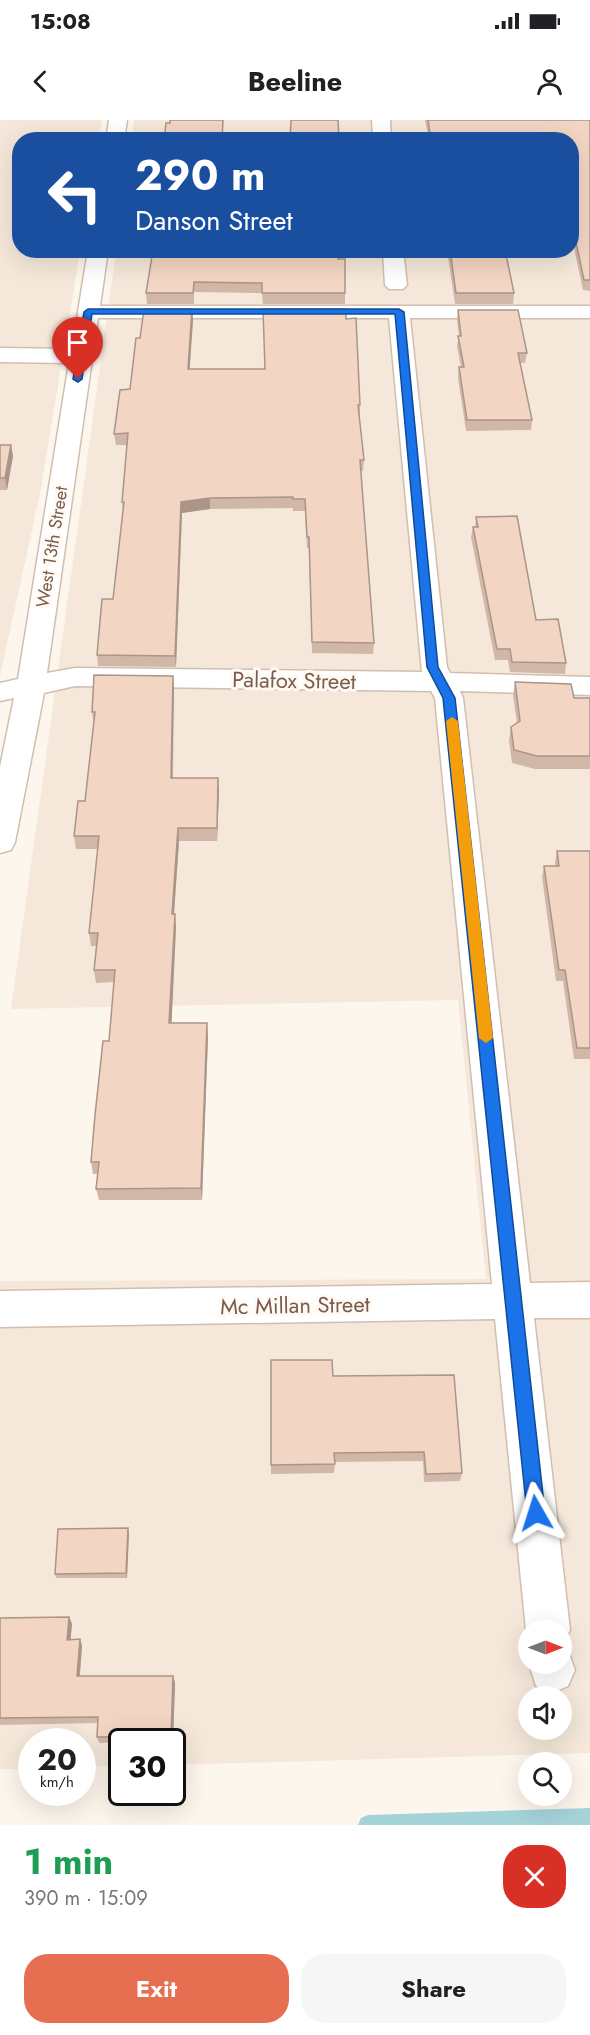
<!DOCTYPE html>
<meta charset="utf-8">
<style>
body{margin:0;font-family:Jost,sans-serif;background:#f6f6f6;color:#202124;height:100vh;display:flex;flex-direction:column;font-size:22px;white-space:nowrap}
*{box-sizing:border-box;margin:0}
p{font-size:20px;color:#757577}
.icon{flex:none;width:33px;height:33px;fill:none;stroke:currentColor;stroke-width:2;stroke-linecap:round;stroke-linejoin:round}
.map{position:relative;height:1705px;overflow:hidden}
.drawer{display:flex;flex-direction:column;background:#fff;flex:1}
.drawer>*{flex:none}
.guide{position:absolute;left:12px;top:12px;width:567px;height:126px;border-radius:24px;box-shadow:0 6px 24px #0002;background:#1a4fa0;color:#fff;overflow:hidden}
.needle{width:39px;rotate:90deg}
.controls{position:absolute;left:518px;top:1500px;display:grid;gap:12px}
.controls a{display:grid;place-items:center;width:54px;height:54px;border-radius:50%;background:#fff;box-shadow:0 6px 24px #0002;font-size:30px}
.speed{position:absolute;left:18px;top:1608px;display:flex;gap:12px;font-size:30px;font-weight:700;text-align:center}
.speed>*{display:grid;place-content:center;width:78px;height:78px;border-radius:50%;background:#fff;box-shadow:0 6px 24px #0002;line-height:1}
.speed small{font-size:15px;font-weight:400}
.speed .limit{border:3px solid #111;border-radius:9px;background:#fff;color:#111}
.pin{position:absolute;display:grid;place-items:center;width:51px;height:51px;color:#fff;margin:-62px -26px;border-radius:50% 50% 50% 0;rotate:-45deg;box-shadow:0 0 6px #0007}
.pin .icon{rotate:45deg}
.me{position:absolute;width:66px;margin:-33px;rotate:354deg;stroke-linejoin:round;filter:drop-shadow(0 0 4px #0008)}
.turn{display:flex;align-items:center;gap:21px;height:126px;padding:0 24px;font-size:27px}
.turn .icon{width:78px;height:78px;stroke-width:2.5}
.turn b{display:block;font-size:42px;line-height:51px}
.round{display:grid;place-items:center;flex:none;width:63px;height:63px;border-radius:24px;background:#f6f6f6}
.head{display:flex;align-items:center;justify-content:space-between;height:102px;padding:0 24px}
h1{font-size:36px;font-weight:700;line-height:45px;color:#1e9e55}
.action{display:flex;gap:12px;margin-top:auto;padding:12px 24px}
.action a{flex:1;height:69px;border-radius:24px;background:#e76f51;color:#fff;font-size:24px;font-weight:700;line-height:69px;text-align:center}
.action a+a{background:#f6f6f6;color:#202124}
.status{display:flex;justify-content:space-between;align-items:center;height:42px;padding:0 30px;background:#fff;direction:ltr}
.status svg{height:16px;fill:currentColor}
header{display:flex;justify-content:space-between;align-items:center;height:78px;padding:0 24px;background:#fff;font-size:27px;font-weight:700}
.map>svg:first-child{display:block}
.residential{fill:#f5e8da;fill-rule:evenodd}
.lines{fill:none;stroke-linecap:round;stroke-linejoin:round}
.stream{fill:#a5d3da;fill-rule:evenodd}
.minor-casing{stroke:#d1beb0;stroke-width:3}
.minor{fill:#fff;fill-rule:evenodd}
.wall{fill:#d1b7a8}
.shaded-wall{fill:#aa9588}
.building{fill:#f3d5c3;stroke:#aa9588;stroke-width:1.5}
.route{fill:#1a73e8;stroke:#114b97;stroke-width:1.5}
.slow{fill:#f59e0b}
.labels{text-anchor:middle;dominant-baseline:central;stroke-width:6;stroke-linejoin:round;paint-order:stroke}
.far-street-label{font-size:18px;fill:#7a5c4d;stroke:#fffaf3}
.street-label{font-size:22px;fill:#7a5c4d;stroke:#fffaf3}
</style>
<div class="status"><b>15:08</b><svg viewBox="0 0 49 12"><path d="M0 12V9h3v3zM5 12V6h3v6zM10 12V3h3v9zM15 12V0h3v12zM26 1h20v11H26zM47 4h2v5h-2z"/></svg></div>
<header><svg class="icon" aria-label="back" viewBox="0 0 24 24"><path d="M15 5l-7 7 7 7"/></svg>Beeline<svg class="icon" aria-label="person" viewBox="0 0 24 24"><circle cx="12" cy="8" r="4"/><path d="M4 21q1-7 8-7t8 7"/></svg></header>
<div class="map">
<svg width="590" height="1705" viewBox="0 0 590 1705">
<rect width="100%" height="100%" fill="#fdf6ec"/>
<path class="residential" d="M0,0H102L99,19L20,20V130L80,131L41,369L0,556Z
M134,0H590V1633L173,1645L172,1622H122L121,1646L83,1647L82,1622H32L31,1649H0V1161L486,1159L458,880L11,889L116,131L572,130V20L132,19ZM528,1510H561V1544H528ZM528,1576H561V1610H528Z"/>
<g class="lines">
<path class="stream" d="M590,1688V1705H358L361,1698L368,1695Z"/>
<g class="minor-casing">
<path id="minor" d="M109,0H127L124,20H106Z
M372,0H390L391,20H373Z
M88,130H108L100,186H590V198H410L447,547L450,553L590,557V575L460,571L463,578L530,1163L590,1162V1198H534L570,1510L562,1526L567,1528L575,1550L568,1566L552,1573L536,1566L529,1544H561V1510H528V1515L526,1510L495,1199L0,1207V1171L492,1164L435,578L431,571L75,566L44,573L15,722L11,730L0,733V647L14,578L0,581V563L18,559L69,243L0,242V228L72,229ZM98,198H389L422,552L75,548L47,553Z
M383,130H403L407,165L403,169H389L385,165Z"/>
</g>
<use href="#minor" class="minor"/>
</g>
<path class="wall" d="M425,0H590V171L583,170L572,119L573,108L572,101V20H429Z
M153,130L338,139L345,173V184H263L262,173L194,172V184H147L146,173Z
M447,130H505L514,173L513,184H455Z
M192,189L193,200L189,249H265L346,199L360,285V296H359L364,340L363,351H361L374,523L373,534L312,533L309,428H307L305,391H293V388L210,389L182,393L176,547L98,546L97,535L113,479L123,392L122,382L127,325H116L114,314L130,269L140,218Z
M458,190L527,233L525,243H520L532,300L531,310L466,311L458,258L459,247H461L457,226L459,216L457,200Z
M0,325H11L13,336L7,370H0Z
M476,397L536,500L566,543L565,554L510,552L508,540H495L471,417L473,407H475Z
M173,556L174,570L173,658H218L219,671L217,721H179L174,794L176,807L171,903L208,916L202,1080H99L96,1069L98,1054H93L91,1042L109,921L114,862L96,863L94,850L96,826H91L89,813L98,729H76L74,716L85,681L94,604L92,592Z
M515,562L574,578H590V649H535L512,643L509,620L511,607L517,603L513,575Z
M557,731H590V939H574L563,861H556L542,757L544,746H555V742Z
M271,1240L333,1256L462,1353L460,1361L424,1362L423,1341L335,1342L334,1353L271,1354Z
M129,1413L127,1458H56L55,1454Z
M69,1497L72,1504L70,1520L80,1519L82,1526L80,1556H173L175,1563L173,1622H122L99,1623L97,1617L98,1603L0,1605V1498Z"/>
<path class="shaded-wall" d="M192,189L193,200L189,260L188,249Z
M11,325L13,336L7,370L5,358Z
M210,378V389L182,393L176,547L175,536L181,382Z
M173,556L174,570L172,672L171,658Z
M218,658L219,671L217,721V708Z
M178,708L179,721L173,807L172,794Z
M175,794L176,807L171,916L169,903Z
M207,903L208,916L202,1080L201,1068Z
M128,1408L129,1413L127,1458L126,1453Z
M69,1497L72,1504L70,1527L67,1520Z
M80,1519L82,1526L79,1563L77,1556Z
M173,1556L175,1563L173,1622L171,1616Z"/>
<path class="building" d="M170,0H223L222,20H164L166,3H170Z
M291,0H338L339,20H290Z
M428,0H590V160H584L573,108H577L572,85V20H431Z
M153,130H338V139H345V173H262V163L194,162L193,173H146Z
M450,130H505L514,173H456Z
M144,189H192L188,249H265L263,189H346V199L356,198L360,285H358L364,340H360L374,523L312,522L309,417H307L305,379H293V377L210,378L181,382L175,536L97,535L102,479H113L124,382H122L128,313L114,314L120,270L130,269L136,218H140Z
M458,190H518L527,233H518L532,300H467L459,247H464L458,216H461Z
M0,325H11L5,358H0Z
M517,396L536,500L558,499L566,543L512,542L510,529H497L473,407H478L476,397Z
M94,555L173,556L171,658H218L217,708H178L172,794H175L169,903H207L201,1068L96,1069L99,1042H91L95,995L103,921H109L115,850H94L98,813H89L99,716H74L78,681H85L95,592H92Z
M515,562L571,564L574,578H590V636H537L514,630L511,607L520,601Z
M557,731H590V928H577L565,850H559L544,746H559Z
M271,1240H332L333,1256L454,1255L462,1353L426,1354L424,1332L334,1333L335,1344L271,1345Z
M128,1408L126,1453L55,1454L58,1409Z
M69,1497L67,1520L80,1519L77,1556H173L171,1616L97,1617L98,1597L0,1598V1498Z"/>
<path class="route" d="M88,189H399L404,192L438,547L455,578L545,1393L542,1399L536,1402L530,1399L527,1393L443,578L427,547L395,194H92L82,259L78,262L73,259L84,192Z"/>
<path class="slow" d="M452,597L458,601L493,918L486,923L479,918L446,601Z"/>
<g class="labels">
<g class="far-street-label">
<text transform="translate(52 427) rotate(-81)">West 13th Street</text>
</g>
<g class="street-label">
<text transform="translate(294 560) rotate(1)">Palafox Street</text>
<text transform="translate(295 1185) rotate(-1)">Mc Millan Street</text>
</g>
</g>
</svg>
<div class="controls">
<a><svg class="needle" viewBox="-14 -14 28 28"><path d="M0-13l5 13h-10z" fill="#e53935"/><path d="M0 13l5-13h-10z" fill="#757577"/></svg></a>
<a><svg class="icon" aria-label="sound" viewBox="0 0 24 24"><path d="M4 9h4l5-4v14l-5-4H4zM17 9q2 3 0 6"/></svg></a>
<a><svg class="icon" aria-label="search" viewBox="0 0 24 24"><circle cx="10" cy="10" r="6"/><path d="M15 15l6 6"/></svg></a>
</div>
<div class="speed"><div>20<small>km/h</small></div><div class="limit">30</div></div>
<div class="pin" style="left:78px;top:259px;background:#d93025"><svg class="icon" aria-label="arrive" viewBox="0 0 24 24"><path d="M6 21V4h12l-3 4 3 4H6"/></svg></div>
<svg class="me" style="left:536px;top:1393px" viewBox="-20 -20 40 40"><path d="M0-17L14 15 0 8-14 15z" fill="#1a73e8" stroke="#fff" stroke-width="4"/></svg>
<div class="guide">
<div class="turn"><svg class="icon" aria-label="left" viewBox="0 0 24 24"><path d="M17 20v-9H6M10 6l-5 5 5 5"/></svg><div><b>290 m</b>Danson Street</div></div>
</div>
</div>
<section class="drawer">
<div class="head"><div><h1>1 min</h1><p>390 m · 15:09</p></div><a class="round" style="background:#d93025;color:#fff"><svg class="icon" aria-label="close" viewBox="0 0 24 24"><path d="M6 6l12 12M18 6L6 18"/></svg></a></div>
<div class="action"><a>Exit</a><a>Share</a></div>
</section>
